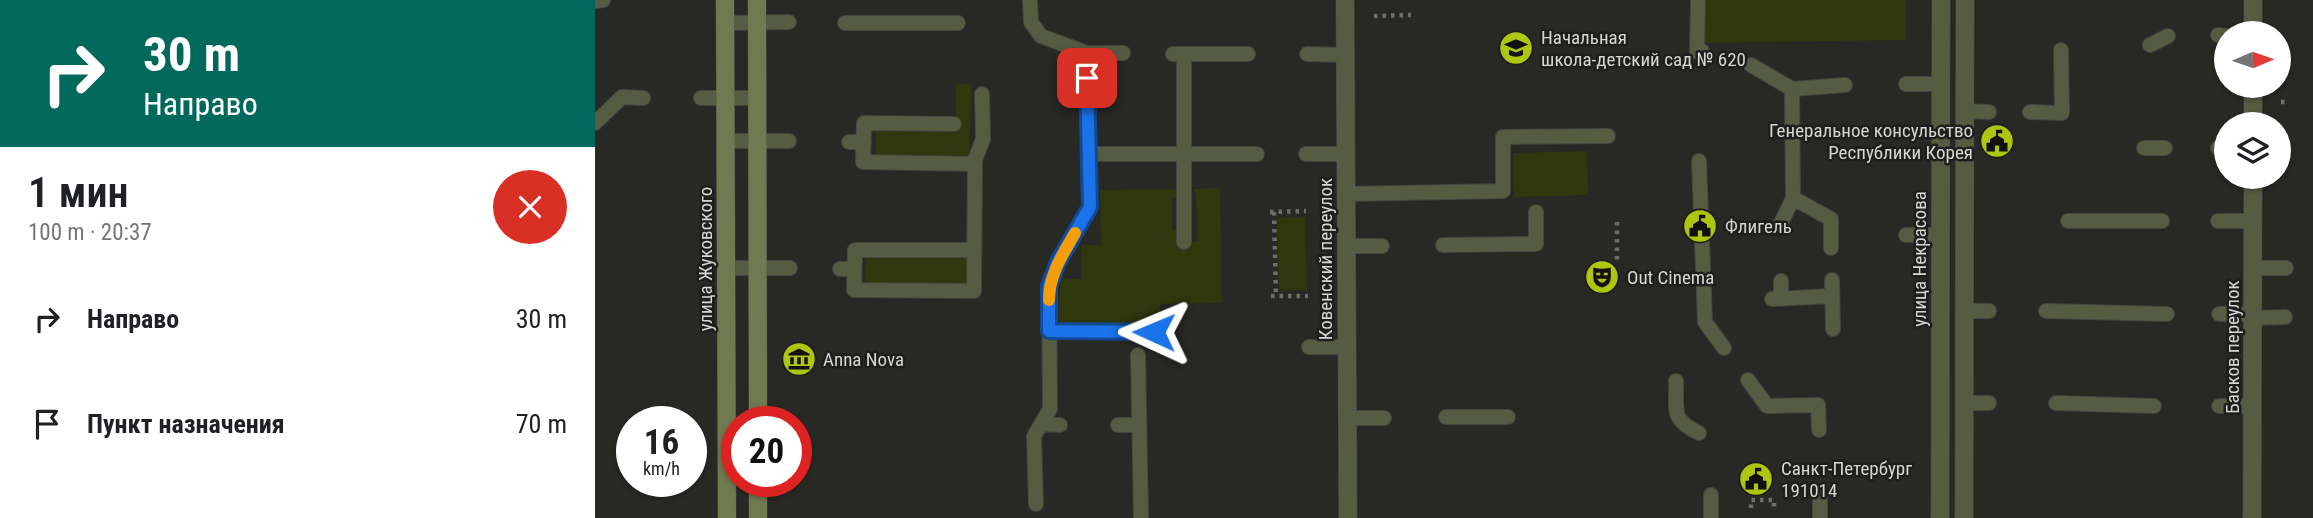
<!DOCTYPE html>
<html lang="ru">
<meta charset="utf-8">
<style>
body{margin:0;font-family:"Roboto Condensed",sans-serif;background:#f2f2f2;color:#202124;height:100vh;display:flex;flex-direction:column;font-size:26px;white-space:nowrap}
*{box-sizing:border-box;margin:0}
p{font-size:23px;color:#757577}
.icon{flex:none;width:38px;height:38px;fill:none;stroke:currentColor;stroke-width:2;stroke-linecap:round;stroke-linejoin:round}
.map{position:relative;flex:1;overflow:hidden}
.panel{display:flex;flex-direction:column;background:#fff;width:595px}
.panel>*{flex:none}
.hud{background:#00695c;color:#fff;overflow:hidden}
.needle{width:46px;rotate:88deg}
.buttons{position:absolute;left:1619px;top:21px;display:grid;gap:14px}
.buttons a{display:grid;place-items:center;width:77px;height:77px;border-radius:50%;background:#fff;box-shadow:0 2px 5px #0004;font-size:35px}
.speed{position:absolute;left:21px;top:406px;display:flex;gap:14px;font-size:35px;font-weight:700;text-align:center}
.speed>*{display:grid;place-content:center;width:91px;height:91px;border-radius:50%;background:#fff;box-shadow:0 2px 5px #0004;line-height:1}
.speed small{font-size:18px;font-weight:400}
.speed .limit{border:10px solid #d22;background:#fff;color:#111}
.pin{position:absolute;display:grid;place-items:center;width:60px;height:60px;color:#fff;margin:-30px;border-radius:14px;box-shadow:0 4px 10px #0006}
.me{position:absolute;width:77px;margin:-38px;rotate:271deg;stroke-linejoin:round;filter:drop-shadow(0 0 5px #0008)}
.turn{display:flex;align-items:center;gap:24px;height:147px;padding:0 28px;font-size:32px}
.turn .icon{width:91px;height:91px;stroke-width:2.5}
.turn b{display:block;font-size:49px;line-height:60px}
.round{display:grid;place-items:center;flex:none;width:74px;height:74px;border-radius:37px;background:#f2f2f2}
.summary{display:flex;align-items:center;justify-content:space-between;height:119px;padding:0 28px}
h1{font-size:42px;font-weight:600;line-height:52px}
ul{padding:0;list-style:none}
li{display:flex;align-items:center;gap:21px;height:105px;padding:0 28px}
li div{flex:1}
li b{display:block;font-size:26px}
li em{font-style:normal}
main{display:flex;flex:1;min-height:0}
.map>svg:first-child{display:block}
.green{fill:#30370d}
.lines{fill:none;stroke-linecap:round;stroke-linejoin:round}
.service-casing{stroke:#444441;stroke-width:16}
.minor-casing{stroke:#444441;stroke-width:19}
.tertiary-casing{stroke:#444441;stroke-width:19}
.secondary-casing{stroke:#444441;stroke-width:19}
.path{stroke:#6d6d6b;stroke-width:4.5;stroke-dasharray:3.5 5;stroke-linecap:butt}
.service{stroke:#565c42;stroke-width:14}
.minor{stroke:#565c42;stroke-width:18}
.tertiary{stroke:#565c42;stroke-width:18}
.secondary{stroke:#707950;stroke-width:18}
.route-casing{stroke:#114b97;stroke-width:18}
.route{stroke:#1a73e8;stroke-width:12}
.slow{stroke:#f59e0b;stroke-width:12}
.labels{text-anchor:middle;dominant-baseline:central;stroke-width:5;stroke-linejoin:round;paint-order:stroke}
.poi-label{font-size:19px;fill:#d6d6d4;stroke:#1e1f1c;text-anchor:start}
.street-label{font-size:19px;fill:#d6d6d4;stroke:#1e1f1c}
</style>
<main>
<section class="panel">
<div class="hud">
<div class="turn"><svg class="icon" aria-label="right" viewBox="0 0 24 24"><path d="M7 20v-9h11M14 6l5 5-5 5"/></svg><div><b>30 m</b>Направо</div></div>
</div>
<div class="summary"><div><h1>1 мин</h1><p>100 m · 20:37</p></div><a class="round" style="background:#d93025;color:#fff"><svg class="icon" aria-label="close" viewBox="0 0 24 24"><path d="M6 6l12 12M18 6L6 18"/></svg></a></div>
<ul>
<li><svg class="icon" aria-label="right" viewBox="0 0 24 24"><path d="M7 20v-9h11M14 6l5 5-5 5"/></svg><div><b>Направо</b></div><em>30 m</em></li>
<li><svg class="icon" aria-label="arrive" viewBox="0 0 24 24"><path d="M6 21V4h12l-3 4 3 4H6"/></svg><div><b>Пункт назначения</b></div><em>70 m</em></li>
</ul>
</section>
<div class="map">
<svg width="1718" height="518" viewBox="0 0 1718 518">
<rect width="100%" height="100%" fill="#282825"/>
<path class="green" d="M1107,0H1311V40L1106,43Z
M361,84H377L374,156H281V131L361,132Z
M992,151L993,195L919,197L918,153Z
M625,188L627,303L565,304V337L463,340L465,278L486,279L487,245H506L505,190L582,189L583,198H577V230H583L584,242H603L601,196L598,189Z
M710,217L712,290H684L682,218Z
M271,255L372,256V286L270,284Z"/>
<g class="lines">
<g class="service-casing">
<path id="service" d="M435,0L436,22L446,36L492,53
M1103,0L1102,52L1107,51
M0,1L8,0
M130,23L194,22
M250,23H363
M1623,35L1631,36
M1555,45L1573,36
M578,54H653
M712,54L750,55
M1156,65L1197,89L1250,85
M1311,84H1345
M1197,89L1198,198L1236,219V248
M106,98H162
M1370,111L1394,112
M1435,112L1467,113L1466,50
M0,123L27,97L48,98
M359,124L269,123L268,162L380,164
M131,141H194
M254,142H269
M1549,148H1570
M1623,148H1631
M494,154H662
M711,154H750
M1104,161L1110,322L1129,348
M751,194L908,191V137L1013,136
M1473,221H1567
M1623,221H1658
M1185,225L1198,198
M1311,235H1345
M589,242V54
M848,245L941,244V212
M751,246H787
M379,250H260L259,290L379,291L380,160L388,139L387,94
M131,268H195
M1658,268H1691
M245,269H259
M1237,280L1238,329
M1186,281V298
M1177,299L1237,296
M1369,311H1394
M1451,311L1572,314
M1624,314H1658
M1658,318L1690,317
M454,331L559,332
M714,347H752
M543,355L546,518
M1153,380L1172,406L1223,405L1224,430
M1081,381C1082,411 1075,419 1104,433
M1369,403H1394
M1461,403L1559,406
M1624,406H1658
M851,417H913
M752,418H789
M446,424L465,425
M523,425H544
M1225,493V518
M1116,495V518
M441,504L439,436L455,409L454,286L463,262L495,207L492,53H528"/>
</g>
<g class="minor-casing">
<path id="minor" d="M750,0L753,518
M1658,33V0
M1658,86V124
M1657,518L1658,177"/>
</g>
<g class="tertiary-casing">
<path id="tertiary" d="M1345,518L1346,0
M1369,518L1370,0"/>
</g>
<g class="secondary-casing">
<path id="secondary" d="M130,0L132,518
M162,0L163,422
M163,481V518"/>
</g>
<path class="path" d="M779,16L816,15
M1686,102H1691
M675,212L711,211
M679,212L681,296
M1022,222V261
M676,296H713
M1156,508V500H1179V508"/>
<use href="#service" class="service"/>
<use href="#minor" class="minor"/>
<use href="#tertiary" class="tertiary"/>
<use href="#secondary" class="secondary"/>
</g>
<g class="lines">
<g class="route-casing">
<path id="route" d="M492,78L495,207L463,262L454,286V331L559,332"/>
</g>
<use href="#route" class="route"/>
<path class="slow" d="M454,300C454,275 468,254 480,233"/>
</g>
<defs>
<g id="school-disc" transform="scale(1.75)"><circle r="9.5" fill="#adc60f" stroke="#1e1f1c"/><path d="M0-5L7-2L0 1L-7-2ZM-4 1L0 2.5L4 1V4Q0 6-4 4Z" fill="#111"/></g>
<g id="civic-disc" transform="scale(1.75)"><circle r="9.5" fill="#adc60f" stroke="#1e1f1c"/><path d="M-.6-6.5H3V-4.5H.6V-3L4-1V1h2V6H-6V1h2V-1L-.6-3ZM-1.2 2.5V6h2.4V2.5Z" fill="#111"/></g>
<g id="theatre-disc" transform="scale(1.75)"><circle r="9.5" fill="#adc60f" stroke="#1e1f1c"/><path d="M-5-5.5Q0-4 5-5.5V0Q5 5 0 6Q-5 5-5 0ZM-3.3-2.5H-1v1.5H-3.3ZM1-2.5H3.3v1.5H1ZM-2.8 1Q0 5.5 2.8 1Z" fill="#111"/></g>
<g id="museum-disc" transform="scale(1.75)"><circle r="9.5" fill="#adc60f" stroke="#1e1f1c"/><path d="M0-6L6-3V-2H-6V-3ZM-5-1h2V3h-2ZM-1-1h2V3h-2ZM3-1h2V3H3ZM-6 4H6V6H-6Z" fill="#111"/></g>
</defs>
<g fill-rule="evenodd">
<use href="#school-disc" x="921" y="48"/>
<use href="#civic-disc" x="1402" y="141"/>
<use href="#civic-disc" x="1105" y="226"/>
<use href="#theatre-disc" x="1007" y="277"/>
<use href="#museum-disc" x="204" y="359"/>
<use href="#civic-disc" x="1161" y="479"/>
</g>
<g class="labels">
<g class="poi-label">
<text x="946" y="37">Начальная<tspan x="946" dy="22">школа-детский сад № 620</tspan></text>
<text x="1378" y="130" text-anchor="end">Генеральное консульство<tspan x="1378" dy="22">Республики Корея</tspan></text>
<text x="1130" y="226">Флигель</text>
<text x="1032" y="277">Out Cinema</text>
<text x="228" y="359">Anna Nova</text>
<text x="1186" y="468">Санкт-Петербург<tspan x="1186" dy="22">191014</tspan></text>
</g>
<g class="street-label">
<text transform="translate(110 259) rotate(-90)">улица Жуковского</text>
<text transform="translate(730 259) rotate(-90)">Ковенский переулок</text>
<text transform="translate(1324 259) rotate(-90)">улица Некрасова</text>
<text transform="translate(1637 347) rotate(-90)">Басков переулок</text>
</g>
</g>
</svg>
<div class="buttons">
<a><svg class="needle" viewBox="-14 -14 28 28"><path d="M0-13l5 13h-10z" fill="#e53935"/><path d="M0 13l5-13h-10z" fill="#757577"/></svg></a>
<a><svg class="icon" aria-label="layers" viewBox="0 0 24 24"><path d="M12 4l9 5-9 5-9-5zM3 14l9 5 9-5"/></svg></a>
</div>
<div class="speed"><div>16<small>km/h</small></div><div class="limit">20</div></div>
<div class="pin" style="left:492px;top:78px;background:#d93025"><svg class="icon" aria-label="arrive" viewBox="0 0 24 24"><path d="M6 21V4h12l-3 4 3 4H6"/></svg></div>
<svg class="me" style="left:559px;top:332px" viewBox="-20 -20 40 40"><path d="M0-17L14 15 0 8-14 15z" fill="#1a73e8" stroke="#fff" stroke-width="4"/></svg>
</div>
</main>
